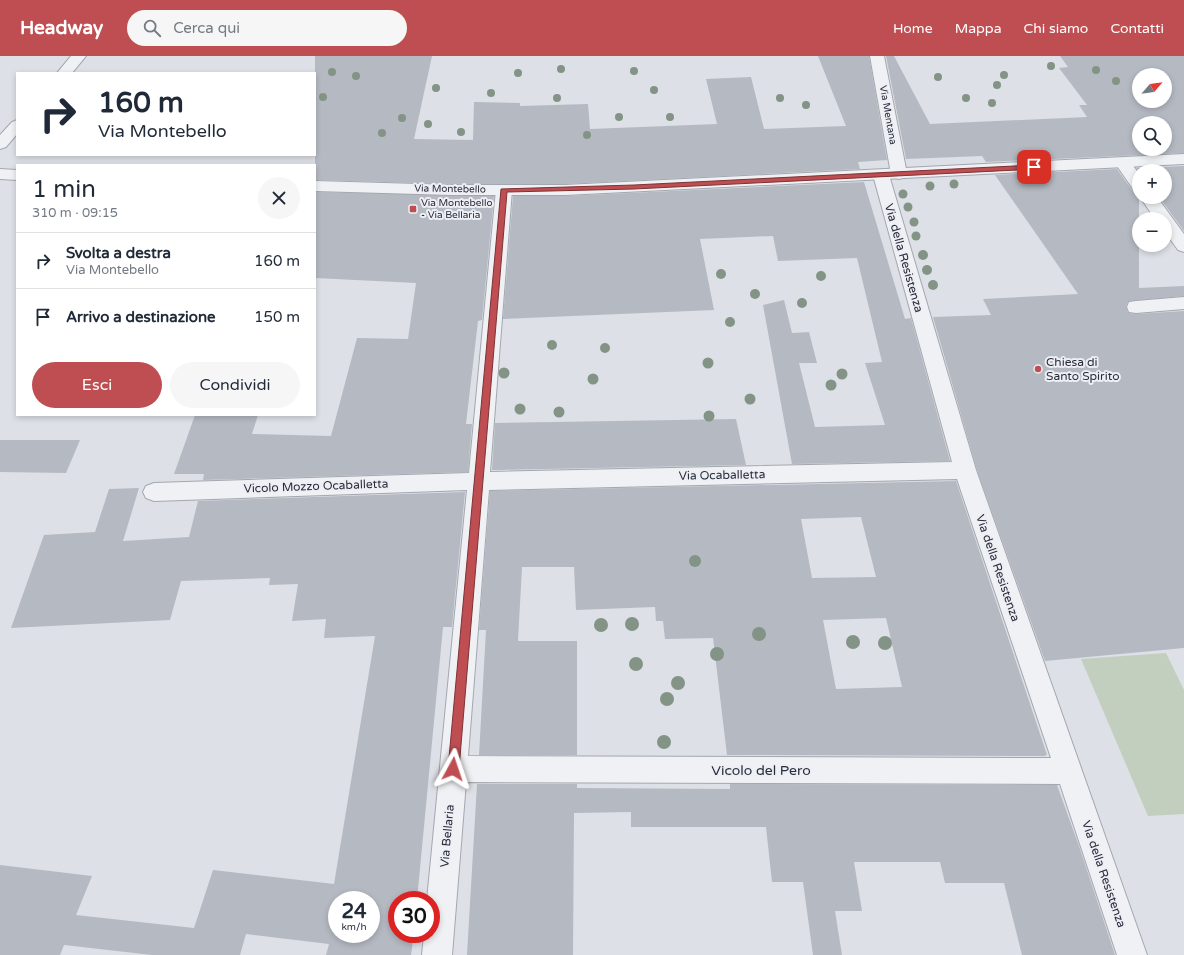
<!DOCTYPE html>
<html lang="it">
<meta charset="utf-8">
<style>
body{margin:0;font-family:"Varela Round",sans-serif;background:#f6f6f7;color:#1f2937;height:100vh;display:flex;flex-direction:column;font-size:15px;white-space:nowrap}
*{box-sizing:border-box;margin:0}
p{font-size:13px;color:#747a83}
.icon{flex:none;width:22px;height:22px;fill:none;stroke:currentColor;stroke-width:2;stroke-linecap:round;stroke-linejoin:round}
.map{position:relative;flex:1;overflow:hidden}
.sheet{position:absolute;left:16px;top:108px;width:300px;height:252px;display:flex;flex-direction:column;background:#fff;border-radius:0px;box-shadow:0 2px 6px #0003}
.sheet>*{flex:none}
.banner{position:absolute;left:16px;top:16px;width:300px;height:84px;border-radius:0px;box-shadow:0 2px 6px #0003;background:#fff;color:#1f2937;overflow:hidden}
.needle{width:26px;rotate:62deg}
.buttons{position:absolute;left:1132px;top:12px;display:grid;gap:8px}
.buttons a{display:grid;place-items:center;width:40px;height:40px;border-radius:50%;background:#fff;box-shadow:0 2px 6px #0003;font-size:20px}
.speed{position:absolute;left:328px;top:835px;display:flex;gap:8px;font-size:20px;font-weight:700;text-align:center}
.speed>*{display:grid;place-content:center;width:52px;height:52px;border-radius:50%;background:#fff;box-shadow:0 2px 6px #0003;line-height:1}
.speed small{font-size:10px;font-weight:400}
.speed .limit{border:6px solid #d22;background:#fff;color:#111}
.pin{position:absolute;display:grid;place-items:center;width:34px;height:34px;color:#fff;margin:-17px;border-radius:8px;box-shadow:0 2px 6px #0006}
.me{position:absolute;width:44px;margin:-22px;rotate:5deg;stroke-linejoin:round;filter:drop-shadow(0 0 3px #0008)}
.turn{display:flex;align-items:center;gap:14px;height:84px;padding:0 16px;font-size:18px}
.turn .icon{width:52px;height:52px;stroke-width:2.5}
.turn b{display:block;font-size:28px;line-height:34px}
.round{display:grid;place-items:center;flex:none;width:42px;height:42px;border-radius:21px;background:#f6f6f7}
.summary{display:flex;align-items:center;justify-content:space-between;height:68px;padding:0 16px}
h1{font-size:24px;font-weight:600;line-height:30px}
.action{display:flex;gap:8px;margin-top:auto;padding:8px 16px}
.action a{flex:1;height:46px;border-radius:24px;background:#bf4e52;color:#fff;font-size:16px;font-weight:600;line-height:46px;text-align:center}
.action a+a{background:#f6f6f7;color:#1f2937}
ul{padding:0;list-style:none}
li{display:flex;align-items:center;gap:12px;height:56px;padding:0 16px;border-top:1px solid #e0e1e3}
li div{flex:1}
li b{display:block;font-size:15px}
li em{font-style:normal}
header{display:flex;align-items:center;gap:24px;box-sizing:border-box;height:56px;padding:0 20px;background:#bf4e52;color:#fff}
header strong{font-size:19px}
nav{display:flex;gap:22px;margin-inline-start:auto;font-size:14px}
.search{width:280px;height:36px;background:#f6f6f7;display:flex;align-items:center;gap:10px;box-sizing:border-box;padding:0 14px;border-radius:22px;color:#747a83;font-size:15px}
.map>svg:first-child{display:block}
.green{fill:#c2cfbf}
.building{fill:#b5b9c2;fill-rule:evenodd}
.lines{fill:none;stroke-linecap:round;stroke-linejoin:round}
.minor-casing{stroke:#a3a7af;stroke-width:2}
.tertiary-casing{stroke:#a3a7af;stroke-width:2}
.minor{fill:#f0f1f4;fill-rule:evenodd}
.tertiary{fill:#f0f1f4;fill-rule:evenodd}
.tree{fill:#839486}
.route{fill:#bf4e52;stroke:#7c3335}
.poi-dot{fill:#bf4e52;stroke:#edeff4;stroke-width:1.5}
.labels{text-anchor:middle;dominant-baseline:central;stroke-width:4;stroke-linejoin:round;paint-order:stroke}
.far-street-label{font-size:10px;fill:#282d3b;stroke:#edeff4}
.far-poi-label{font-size:10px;fill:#282d3b;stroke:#edeff4;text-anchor:start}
.street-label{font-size:12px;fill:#282d3b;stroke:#edeff4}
.poi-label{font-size:12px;fill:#282d3b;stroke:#edeff4;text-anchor:start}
.near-street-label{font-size:14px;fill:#282d3b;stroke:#edeff4}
</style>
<header>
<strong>Headway</strong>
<div class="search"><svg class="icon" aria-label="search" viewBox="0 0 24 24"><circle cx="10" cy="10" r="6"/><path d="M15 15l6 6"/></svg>Cerca qui</div>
<nav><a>Home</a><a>Mappa</a><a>Chi siamo</a><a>Contatti</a></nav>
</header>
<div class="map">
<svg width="1184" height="899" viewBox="0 0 1184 899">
<rect width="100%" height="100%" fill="#dde0e6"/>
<path class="green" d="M1166,597L1184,634V758L1148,760L1081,603Z"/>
<path class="building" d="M315,0H432L414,83L473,84L474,46L520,47V50L588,48L590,73L717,68L706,23L751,21L764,73L846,70L818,0H869L887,104L858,106L860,113L565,128H452L315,124Z
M886,0H894L930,68L1087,61L1079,49H1087L1059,12L1068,11L1060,0H1184V97L986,106L982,100L906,103ZM1139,19H1165V45H1139ZM1139,67H1165V93H1139Z
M1184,110V175L1159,141H1165V115H1139L1136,112Z
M1117,113L1132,134L1139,135V232L1184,230V240L1129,245L1126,250L1128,257L1136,258L1184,255V592L1045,605L977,414L933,261L991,259L983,243L1078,238L995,119Z
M864,126L905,263L911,262L950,405L792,408L763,249L784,244L792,277L809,276L817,307H799L815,371L885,369L865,307L882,306L857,202L778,205L773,180L700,183L714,254L503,263L513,140H565Z
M315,136L494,140L482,264L478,265L466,368H472L468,416L203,424L204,418H174L195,359H258L252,378L331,380L357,282L408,283L416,227L315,222Z
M736,363L746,409L492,414L495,367Z
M0,384H80L66,417L0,416Z
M956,425L1047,699H1045L1046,700L727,699L713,582L665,583L663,565H656L655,551L576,554L574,511H522L518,585H577V699H479L486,574H479L490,435ZM861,461L876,521L812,522L801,463ZM886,562L902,631L836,633L823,564Z
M139,432L123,485L189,481L198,445L465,436L452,571H443L417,844H397V878H414L411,899H326L329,888L246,878L240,899H152L64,889L60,899H0V809L92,820L76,859L194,872L213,814L334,828L375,580L324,582L326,563L292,565L298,528L269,529L270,522L181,525L170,564L11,572L44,479L95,476L109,433ZM337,844H371V878H337Z
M477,728H577V732L730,733V728L1057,729L1079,790L1115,899H1022L1004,827H945L940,806H854L862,855H835L842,899H813L803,826H772L766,771H631V756L574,757L573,899H467Z"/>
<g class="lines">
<g class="minor-casing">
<path id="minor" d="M870,0H884L907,118L905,121L899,123L893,121L891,118Z
M1123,102L1129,104L1139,118V134L1133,133L1115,107L1117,104Z
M881,114L887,116L889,119L976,414L1147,899H1117L1060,728L466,726L452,899H422L424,878H431V844H427L467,434L154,445L146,442L143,436L146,430L154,427L469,417L496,134L498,130L504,129L510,130L512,134L490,416L952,406L873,119L875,116ZM957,423L1051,702L468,700L489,434Z
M1140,141H1157L1184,178V196L1178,194L1165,176V163H1155Z
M1184,241V253L1136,257L1129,256L1127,251L1129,246L1136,245Z"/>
</g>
<g class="tertiary-casing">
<path id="tertiary" d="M71,0H86L72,17H57Z
M17,64V78L6,91L0,93V79L12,66Z
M1184,98V108L565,139H452L315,135V125L452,129H565Z
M0,113L17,114V124L0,123Z"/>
</g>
<use href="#minor" class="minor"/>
<use href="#tertiary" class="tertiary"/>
</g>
<g class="tree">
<circle cx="1051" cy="10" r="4"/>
<circle cx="561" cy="13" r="4"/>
<circle cx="1096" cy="14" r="4"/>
<circle cx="634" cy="15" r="4"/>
<circle cx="332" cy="16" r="4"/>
<circle cx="518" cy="17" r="4"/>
<circle cx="1004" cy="19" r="4"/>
<circle cx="356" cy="20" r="4"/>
<circle cx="938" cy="21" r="4"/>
<circle cx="1116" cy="25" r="4"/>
<circle cx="997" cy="29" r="4"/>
<circle cx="436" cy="32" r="4"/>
<circle cx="654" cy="34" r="4"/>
<circle cx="491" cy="37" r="4"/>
<circle cx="323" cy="41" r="4"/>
<circle cx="557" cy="42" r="4"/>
<circle cx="780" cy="42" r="4"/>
<circle cx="966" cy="42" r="4"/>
<circle cx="992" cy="47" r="4"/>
<circle cx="806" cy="49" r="4"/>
<circle cx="619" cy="61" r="4"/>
<circle cx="670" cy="61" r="4"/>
<circle cx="402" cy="62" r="4"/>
<circle cx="428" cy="68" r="4"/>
<circle cx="461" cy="76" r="4"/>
<circle cx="382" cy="77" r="4"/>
<circle cx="587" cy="79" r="4"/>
<circle cx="954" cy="128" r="4.5"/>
<circle cx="930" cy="130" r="4.5"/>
<circle cx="903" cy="138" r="4.5"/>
<circle cx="908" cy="151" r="4.5"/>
<circle cx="914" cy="166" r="4.5"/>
<circle cx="916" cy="180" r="4.5"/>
<circle cx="923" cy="199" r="5"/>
<circle cx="927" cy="214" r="5"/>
<circle cx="721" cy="218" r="5"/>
<circle cx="821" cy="220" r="5"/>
<circle cx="933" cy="229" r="5"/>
<circle cx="755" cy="238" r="5"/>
<circle cx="802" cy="247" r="5"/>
<circle cx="730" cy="266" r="5"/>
<circle cx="552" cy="289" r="5"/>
<circle cx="605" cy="292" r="5"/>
<circle cx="708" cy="307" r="5.5"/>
<circle cx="504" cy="317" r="5.5"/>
<circle cx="842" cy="318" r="5.5"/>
<circle cx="593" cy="323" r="5.5"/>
<circle cx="831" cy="329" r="5.5"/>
<circle cx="750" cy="343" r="5.5"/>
<circle cx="520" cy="353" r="5.5"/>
<circle cx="559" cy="356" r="5.5"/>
<circle cx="709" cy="360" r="5.5"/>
<circle cx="695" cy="505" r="6"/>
<circle cx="632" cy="568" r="7"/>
<circle cx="601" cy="569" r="7"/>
<circle cx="759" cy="578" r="7"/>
<circle cx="853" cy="586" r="7"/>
<circle cx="885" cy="587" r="7"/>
<circle cx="717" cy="598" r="7"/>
<circle cx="636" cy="608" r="7"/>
<circle cx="678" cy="627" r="7"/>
<circle cx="667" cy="643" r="7"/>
<circle cx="664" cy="686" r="7"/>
</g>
<path class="route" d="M1034,109L1037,110V113L634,133L507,136L459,713L457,717L453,719L449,717L448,713L501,133L634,129Z"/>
<g class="poi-dot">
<rect x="409" y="149" width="8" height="8" rx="2"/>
<circle cx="1038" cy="313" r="4"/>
</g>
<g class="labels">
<g class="far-street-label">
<text transform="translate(888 59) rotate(80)">Via Mentana</text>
<text transform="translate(450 133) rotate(1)">Via Montebello</text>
</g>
<g class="far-poi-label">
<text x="421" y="147">Via Montebello<tspan x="421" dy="12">- Via Bellaria</tspan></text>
</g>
<g class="street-label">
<text transform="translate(904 202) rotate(74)">Via della Resistenza</text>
<text transform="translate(722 419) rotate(-1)">Via Ocaballetta</text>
<text transform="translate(316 430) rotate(-2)">Vicolo Mozzo Ocaballetta</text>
<text transform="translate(998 512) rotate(71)">Via della Resistenza</text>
<text transform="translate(447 780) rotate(-85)">Via Bellaria</text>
<text transform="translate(1104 818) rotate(71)">Via della Resistenza</text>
</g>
<g class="poi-label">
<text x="1046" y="306">Chiesa di<tspan x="1046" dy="14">Santo Spirito</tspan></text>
</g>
<g class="near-street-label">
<text x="761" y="714">Vicolo del Pero</text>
</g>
</g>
</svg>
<div class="buttons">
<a><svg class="needle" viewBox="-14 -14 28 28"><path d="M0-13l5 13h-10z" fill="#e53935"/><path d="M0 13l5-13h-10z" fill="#747a83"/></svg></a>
<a><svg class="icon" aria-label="search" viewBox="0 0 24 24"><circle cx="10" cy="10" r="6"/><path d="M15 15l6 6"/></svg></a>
<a>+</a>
<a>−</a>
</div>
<div class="speed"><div>24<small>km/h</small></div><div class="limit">30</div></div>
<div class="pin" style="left:1034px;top:111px;background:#d93025"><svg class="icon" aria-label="arrive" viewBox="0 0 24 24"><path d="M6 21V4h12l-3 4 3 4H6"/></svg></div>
<svg class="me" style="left:453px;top:713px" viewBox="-20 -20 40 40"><path d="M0-17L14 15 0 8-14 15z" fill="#bf4e52" stroke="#fff" stroke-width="4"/></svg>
<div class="banner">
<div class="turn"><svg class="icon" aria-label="right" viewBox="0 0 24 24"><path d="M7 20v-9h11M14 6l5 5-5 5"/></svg><div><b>160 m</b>Via Montebello</div></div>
</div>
<section class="sheet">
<div class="summary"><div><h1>1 min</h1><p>310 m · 09:15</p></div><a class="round"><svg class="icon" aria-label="close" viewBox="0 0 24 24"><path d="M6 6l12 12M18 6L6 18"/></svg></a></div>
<ul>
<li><svg class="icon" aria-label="right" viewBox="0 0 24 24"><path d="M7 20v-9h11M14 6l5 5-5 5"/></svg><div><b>Svolta a destra</b><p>Via Montebello</p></div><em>160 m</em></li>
<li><svg class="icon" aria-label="arrive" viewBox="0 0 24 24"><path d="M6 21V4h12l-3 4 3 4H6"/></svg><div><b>Arrivo a destinazione</b></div><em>150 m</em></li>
</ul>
<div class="action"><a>Esci</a><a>Condividi</a></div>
</section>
</div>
